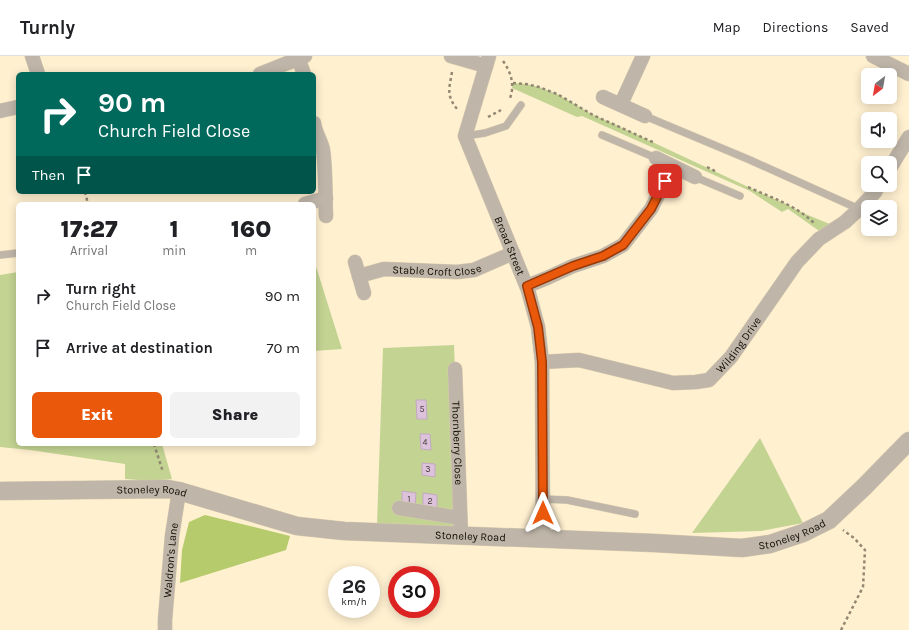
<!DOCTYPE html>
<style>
body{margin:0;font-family:Karla,sans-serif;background:#f2f2f2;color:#202124;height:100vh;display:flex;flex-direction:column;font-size:15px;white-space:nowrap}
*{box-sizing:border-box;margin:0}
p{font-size:13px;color:#757577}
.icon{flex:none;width:22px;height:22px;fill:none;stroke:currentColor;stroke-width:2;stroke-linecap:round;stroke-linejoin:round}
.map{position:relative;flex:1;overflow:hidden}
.side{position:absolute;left:16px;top:146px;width:300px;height:244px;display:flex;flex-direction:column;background:#fff;border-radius:6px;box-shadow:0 2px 10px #0003}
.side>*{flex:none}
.guide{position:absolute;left:16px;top:16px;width:300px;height:122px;border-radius:6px;box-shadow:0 2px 10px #0003;background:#00695c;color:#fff;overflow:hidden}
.needle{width:26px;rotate:211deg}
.tools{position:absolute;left:861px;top:12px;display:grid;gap:8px}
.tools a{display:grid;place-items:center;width:36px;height:36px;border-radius:6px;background:#fff;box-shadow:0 2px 10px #0003;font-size:20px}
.speed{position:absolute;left:328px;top:510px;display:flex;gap:8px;font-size:20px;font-weight:700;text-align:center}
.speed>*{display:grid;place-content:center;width:52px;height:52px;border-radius:50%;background:#fff;box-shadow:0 2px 10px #0003;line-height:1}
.speed small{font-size:10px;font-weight:400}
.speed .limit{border:6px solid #d22;background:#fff;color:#111}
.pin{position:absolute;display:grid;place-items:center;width:34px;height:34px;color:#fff;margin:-17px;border-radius:8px;box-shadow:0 2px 6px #0006}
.me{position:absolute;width:44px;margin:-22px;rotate:0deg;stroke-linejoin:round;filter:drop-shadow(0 0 3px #0008)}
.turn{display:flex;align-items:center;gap:14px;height:84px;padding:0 16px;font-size:18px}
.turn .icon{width:52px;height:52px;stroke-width:2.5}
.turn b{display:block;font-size:28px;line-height:34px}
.then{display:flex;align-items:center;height:38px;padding:0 16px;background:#0003;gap:8px;font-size:15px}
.eta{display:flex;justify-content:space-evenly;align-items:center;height:68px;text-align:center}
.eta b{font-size:24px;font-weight:800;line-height:28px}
.primary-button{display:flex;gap:8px;margin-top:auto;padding:8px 16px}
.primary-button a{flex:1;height:46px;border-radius:6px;background:#ea580c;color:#fff;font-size:16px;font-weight:800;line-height:46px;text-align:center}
.primary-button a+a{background:#f2f2f2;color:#202124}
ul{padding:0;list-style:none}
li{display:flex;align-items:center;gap:12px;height:52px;padding:0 16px}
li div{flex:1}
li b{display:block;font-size:15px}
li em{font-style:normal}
header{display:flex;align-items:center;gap:24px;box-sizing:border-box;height:56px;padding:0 20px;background:#fff;border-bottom:1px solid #e0e0e0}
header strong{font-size:19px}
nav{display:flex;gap:22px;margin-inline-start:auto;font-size:14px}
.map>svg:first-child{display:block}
.green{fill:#c3d392}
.forest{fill:#b6cb6c}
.building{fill:#dcc2db;stroke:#c2a9c1}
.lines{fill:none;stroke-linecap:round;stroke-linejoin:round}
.service-casing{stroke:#d9ccaf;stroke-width:8}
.minor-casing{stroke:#d9ccaf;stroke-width:15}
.tertiary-casing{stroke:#d9ccaf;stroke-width:19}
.path{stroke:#928872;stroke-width:2.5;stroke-dasharray:3 3;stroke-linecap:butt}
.service{stroke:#bfb5a9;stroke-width:7}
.minor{stroke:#bfb5a9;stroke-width:14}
.tertiary{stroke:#bfb5a9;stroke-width:18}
.route-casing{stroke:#983908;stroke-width:10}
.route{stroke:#ea580c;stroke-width:7}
.labels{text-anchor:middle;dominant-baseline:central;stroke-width:3;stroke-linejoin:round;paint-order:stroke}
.number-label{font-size:9px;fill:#443a39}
.street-label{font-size:11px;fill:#110c03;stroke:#fefffe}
</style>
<header>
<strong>Turnly</strong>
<nav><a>Map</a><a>Directions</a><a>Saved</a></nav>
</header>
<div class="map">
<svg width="909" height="574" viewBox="0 0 909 574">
<rect width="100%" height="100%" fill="#fff0d0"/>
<path class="green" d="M513,27L526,28L539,31L557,38L576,49L593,59L614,68L761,137L784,147L803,157L837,171L825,179L788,153L782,156L750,135L582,60L577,61L512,32Z
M314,204L340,287L342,293L314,295Z
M18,216V388H162L172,423L153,425L125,423V408L30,394L0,391V219Z
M454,289L461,480L377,469L383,292Z
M760,382L803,467L761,475L692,477Z"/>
<path class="forest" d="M205,459L290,480L286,494L180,527L182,494L189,466Z"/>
<path class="building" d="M416,344H426L427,363H417Z
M420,378H430L431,394L421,393Z
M422,407L435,408V421L422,419Z
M402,435L416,437L415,451L402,449Z
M423,437L437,439V453L423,451Z"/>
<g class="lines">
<g class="service-casing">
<path id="service" d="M645,60L750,104L859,153
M602,79L656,102
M465,80L485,77L506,70L521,49
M695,121L740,140
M0,199L18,197
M543,443L567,444L635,458"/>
</g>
<g class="minor-casing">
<g id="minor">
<path d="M32,0L38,18"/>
<path d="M451,0L486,10"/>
<path id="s1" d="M489,0L465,80L528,234L538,271L542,306L543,483"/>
<path d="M873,0L909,18"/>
<path d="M298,2L304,18"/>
<path d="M260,18L305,0"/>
<path d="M603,41L645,60"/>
<path d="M621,48L643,0"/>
<path d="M0,55L18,51"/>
<path d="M314,67C315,77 321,84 323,94C326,115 325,138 326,160"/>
<path d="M656,102L695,121"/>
<path d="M890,112L909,81"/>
<path d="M305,148L326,142"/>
<path d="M355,206L364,237"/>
<path id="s2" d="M359,220L384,213L457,216L474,214L513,197"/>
<path d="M527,230L547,222L573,210L603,200L623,189L651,153L672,111"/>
<path id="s3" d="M542,306L579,304L673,327L696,326L709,324L731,301L797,206L819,183L845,166L859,153L875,136L879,129"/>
<path id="s4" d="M455,313L461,480"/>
<path d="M399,452L460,462"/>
<path id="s5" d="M165,574V564L172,480L179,435"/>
</g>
</g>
<g class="tertiary-casing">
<g id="tertiary">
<path id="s6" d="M0,435L168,433L179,435L297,470L344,475L654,487L742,492L770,488L803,477L829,464L864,431L909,385"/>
</g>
</g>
<path class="path" d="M503,5C511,16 515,29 510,42
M452,16C449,33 446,40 458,54
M513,27L526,28L539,31L557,38L576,49L593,59L655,87
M488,61L501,54
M707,111L717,116
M748,131C772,142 796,149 815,168
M85,136L88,148
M154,388L163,416
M841,574L863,531L865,494L854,482L843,474"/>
<use href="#service" class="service"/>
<use href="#minor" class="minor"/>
<use href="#tertiary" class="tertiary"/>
</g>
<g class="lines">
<g class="route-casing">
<path id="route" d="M543,457L542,306L538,271L527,230L573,210L603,200L623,189L651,153L665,125"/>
</g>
<use href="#route" class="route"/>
</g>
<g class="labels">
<g class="number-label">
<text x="422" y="353">5</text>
<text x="425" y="386">4</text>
<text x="428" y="413">3</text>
<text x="409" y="443">1</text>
<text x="430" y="445">2</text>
</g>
<g class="street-label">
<text stroke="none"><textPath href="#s1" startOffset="202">Broad Street</textPath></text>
<text stroke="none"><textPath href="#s2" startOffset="79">Stable Croft Close</textPath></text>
<text stroke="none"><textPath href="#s3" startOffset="216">Wilding Drive</textPath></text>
<text stroke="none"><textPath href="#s4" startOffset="74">Thornberry Close</textPath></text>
<text stroke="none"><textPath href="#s6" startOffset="152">Stoneley Road</textPath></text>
<text stroke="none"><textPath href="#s6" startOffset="800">Stoneley Road</textPath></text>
<text stroke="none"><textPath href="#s6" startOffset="476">Stoneley Road</textPath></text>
<text stroke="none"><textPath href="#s5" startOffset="70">Waldron's Lane</textPath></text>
</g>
</g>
</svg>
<div class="tools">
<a><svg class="needle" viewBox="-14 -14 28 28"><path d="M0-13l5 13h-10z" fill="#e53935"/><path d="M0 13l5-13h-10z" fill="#757577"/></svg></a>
<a><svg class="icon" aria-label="sound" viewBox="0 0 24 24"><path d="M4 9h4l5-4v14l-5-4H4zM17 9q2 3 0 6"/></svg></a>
<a><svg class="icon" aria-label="search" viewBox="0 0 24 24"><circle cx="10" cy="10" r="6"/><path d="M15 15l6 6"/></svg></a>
<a><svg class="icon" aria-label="layers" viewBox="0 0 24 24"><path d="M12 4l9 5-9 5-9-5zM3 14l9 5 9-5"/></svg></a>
</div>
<div class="speed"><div>26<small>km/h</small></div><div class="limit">30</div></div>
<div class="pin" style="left:665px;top:125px;background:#d93025"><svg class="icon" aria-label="arrive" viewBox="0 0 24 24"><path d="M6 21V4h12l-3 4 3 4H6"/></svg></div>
<svg class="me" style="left:543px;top:457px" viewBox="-20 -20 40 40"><path d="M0-17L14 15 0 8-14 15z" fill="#ea580c" stroke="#fff" stroke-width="4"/></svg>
<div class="guide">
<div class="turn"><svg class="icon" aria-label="right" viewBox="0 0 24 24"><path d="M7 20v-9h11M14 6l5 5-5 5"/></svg><div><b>90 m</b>Church Field Close</div></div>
<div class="then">Then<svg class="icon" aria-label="arrive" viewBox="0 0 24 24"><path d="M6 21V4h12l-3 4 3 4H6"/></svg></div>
</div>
<section class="side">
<div class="eta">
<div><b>17:27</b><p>Arrival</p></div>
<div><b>1</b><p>min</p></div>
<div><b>160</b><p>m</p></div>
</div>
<ul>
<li><svg class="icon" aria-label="right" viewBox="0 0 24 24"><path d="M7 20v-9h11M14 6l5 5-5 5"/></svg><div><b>Turn right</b><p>Church Field Close</p></div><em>90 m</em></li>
<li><svg class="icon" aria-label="arrive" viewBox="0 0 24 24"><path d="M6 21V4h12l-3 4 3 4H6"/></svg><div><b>Arrive at destination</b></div><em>70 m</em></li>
</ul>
<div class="primary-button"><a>Exit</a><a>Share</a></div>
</section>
</div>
